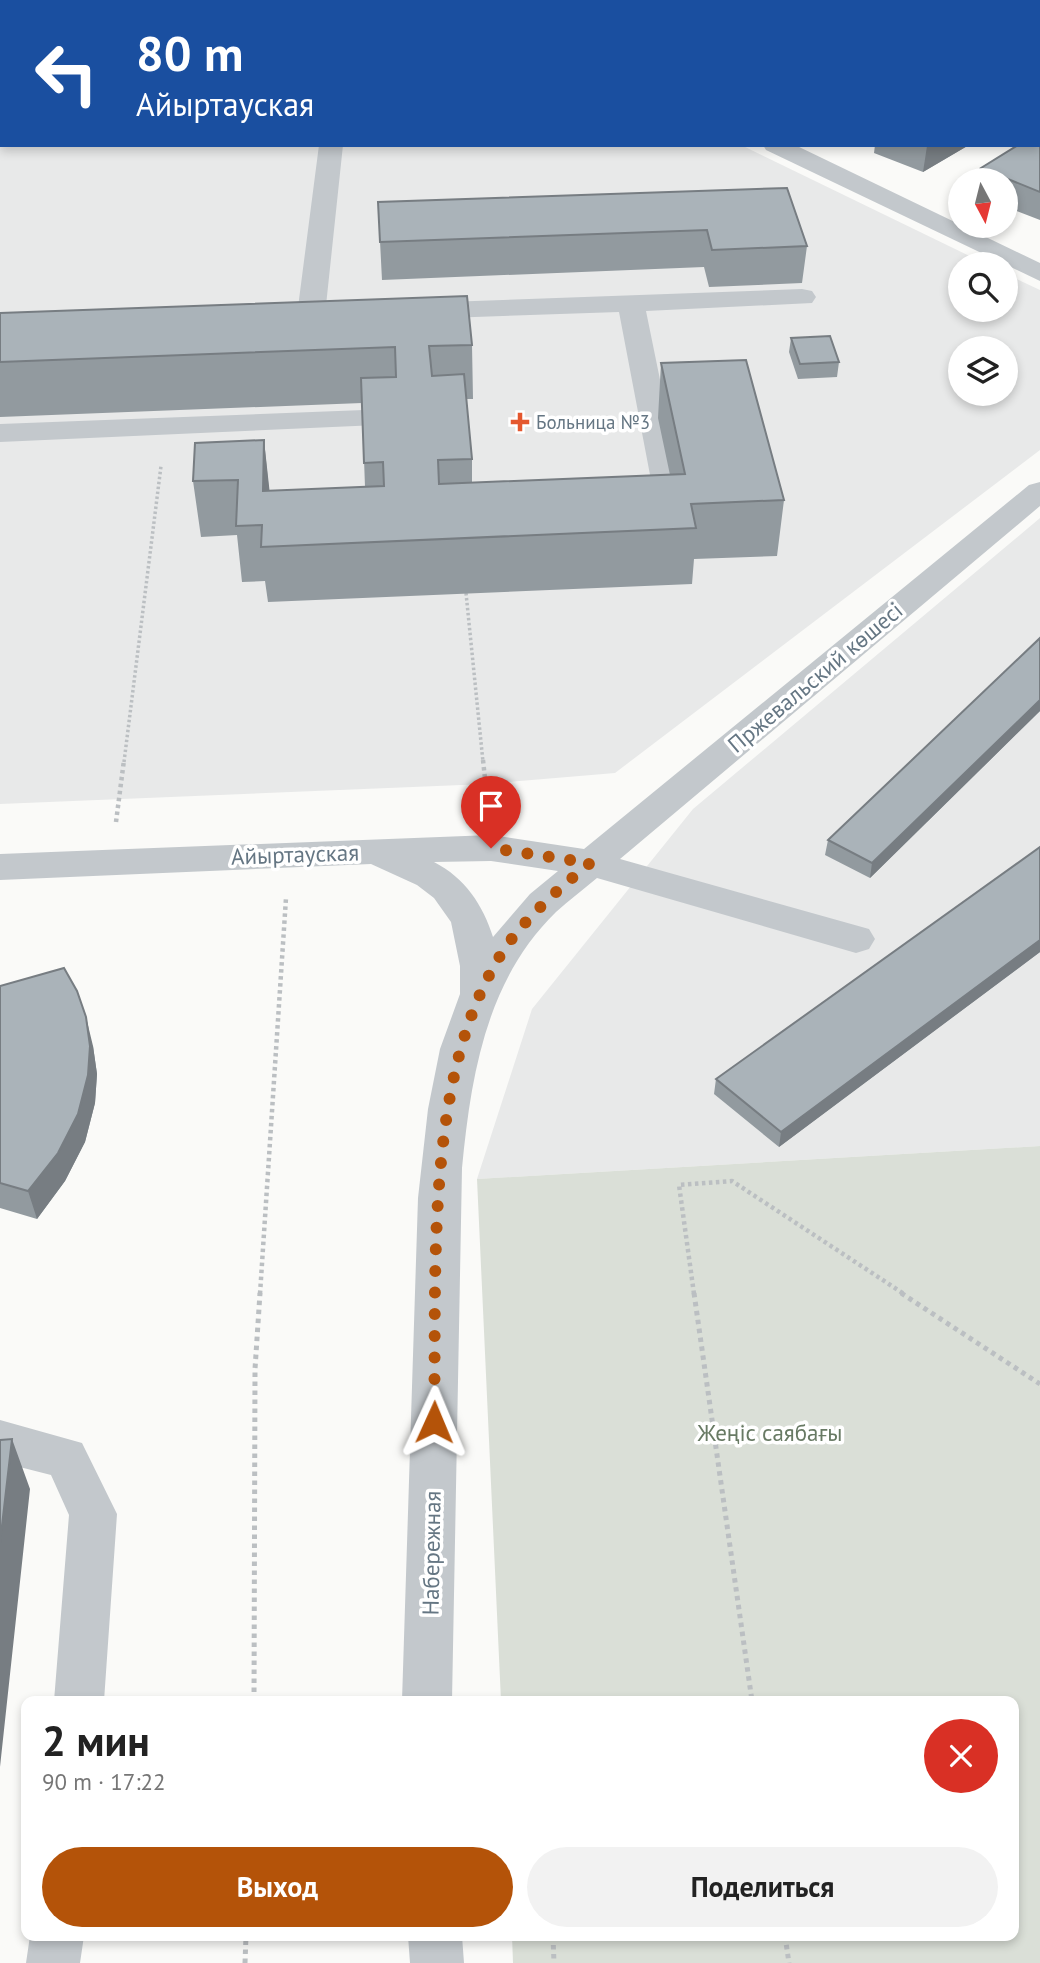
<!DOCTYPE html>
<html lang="ru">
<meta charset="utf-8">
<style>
body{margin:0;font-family:"PT Sans",sans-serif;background:#f2f2f2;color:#222;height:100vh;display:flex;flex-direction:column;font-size:26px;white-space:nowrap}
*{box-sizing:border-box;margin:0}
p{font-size:23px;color:#767676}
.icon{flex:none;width:38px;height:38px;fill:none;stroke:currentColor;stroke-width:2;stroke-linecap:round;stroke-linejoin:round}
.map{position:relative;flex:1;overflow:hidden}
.sheet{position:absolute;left:21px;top:1696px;width:998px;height:245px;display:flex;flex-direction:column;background:#fff;border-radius:14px;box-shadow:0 4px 10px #0003}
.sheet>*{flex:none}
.banner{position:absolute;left:0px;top:0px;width:1041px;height:147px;box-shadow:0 4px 10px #0003;background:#1a4fa0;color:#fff;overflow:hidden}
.needle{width:46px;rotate:173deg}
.tools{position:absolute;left:948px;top:168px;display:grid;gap:14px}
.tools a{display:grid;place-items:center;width:70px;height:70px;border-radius:50%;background:#fff;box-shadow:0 4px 10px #0003;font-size:35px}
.pin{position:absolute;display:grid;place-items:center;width:60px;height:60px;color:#fff;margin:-72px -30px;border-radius:50% 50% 50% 0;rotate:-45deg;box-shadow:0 0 7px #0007}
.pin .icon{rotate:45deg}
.me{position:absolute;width:77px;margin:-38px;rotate:1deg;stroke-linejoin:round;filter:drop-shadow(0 0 5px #0008)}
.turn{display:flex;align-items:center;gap:24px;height:147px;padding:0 21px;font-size:32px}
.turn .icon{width:91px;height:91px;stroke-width:2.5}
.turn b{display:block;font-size:49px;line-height:60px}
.round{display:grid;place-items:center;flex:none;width:74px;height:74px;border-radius:37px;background:#f2f2f2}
.summary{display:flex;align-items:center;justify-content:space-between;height:119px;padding:0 21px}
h1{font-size:42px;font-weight:800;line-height:52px}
.primary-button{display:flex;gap:14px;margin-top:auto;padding:14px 21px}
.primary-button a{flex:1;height:80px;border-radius:42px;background:#b45309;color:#fff;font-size:28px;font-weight:800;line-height:80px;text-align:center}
.primary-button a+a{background:#f2f2f2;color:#222}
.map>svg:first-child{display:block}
.built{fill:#e8e9e9;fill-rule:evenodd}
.green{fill:#dadfd7}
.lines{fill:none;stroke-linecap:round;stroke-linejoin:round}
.path-far2{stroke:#bbbfc2;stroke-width:3.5;stroke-dasharray:2.5 2.5;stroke-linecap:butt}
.path-far1{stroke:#bbbfc2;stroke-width:4.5;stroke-dasharray:3.5 3.5;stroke-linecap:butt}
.path{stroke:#bbbfc2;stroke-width:5;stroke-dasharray:4.5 4.5;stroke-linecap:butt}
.minor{fill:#c3c8cc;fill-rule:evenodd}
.wall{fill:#929a9f}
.shaded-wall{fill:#777d82}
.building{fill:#aab3b9;stroke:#777d82;stroke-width:2}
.route{stroke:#b45309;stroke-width:12;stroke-dasharray:0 21.6}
.poi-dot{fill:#e4572e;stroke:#fff;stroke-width:2.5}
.labels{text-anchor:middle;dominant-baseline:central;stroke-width:7;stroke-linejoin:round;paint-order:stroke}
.far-poi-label{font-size:19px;fill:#657683;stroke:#fff;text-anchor:start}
.street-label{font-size:23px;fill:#657683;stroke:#fff}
.park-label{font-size:23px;fill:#687a64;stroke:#fff}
</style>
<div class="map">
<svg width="1040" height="1963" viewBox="0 0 1040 1963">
<rect width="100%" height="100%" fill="#fafaf8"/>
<path class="built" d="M0,0H589L2,2V145H741L986,264H961V310H1006V274L1040,290V450L615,773L486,784L0,804ZM961,348H1006V394H961Z
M1040,518V1146L477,1179L532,1009L693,809Z"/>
<path class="green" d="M1040,1146V1963H513L512,1936H1013V1701H501L477,1179Z"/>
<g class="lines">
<path class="path-far2" d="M466,593L483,762
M124,762L161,466"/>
<path class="path-far1" d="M483,760L488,806
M116,822L124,760
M260,1294L286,898
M694,1294L679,1185L732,1181L904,1294"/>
<path class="path" d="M694,1293L752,1701
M901,1293L1040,1384
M254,1701L255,1369L260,1293
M553,1936L554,1963
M785,1936L789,1963
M245,1963L246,1936"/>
<path class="minor" d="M337,0H359V2H337Z
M608,0H633L607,2Z
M0,115H2V129H0Z
M319,145H343L325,315L321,321L311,323L301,321L297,315Z
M763,145H795L1040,263V281L766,150Z
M802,289L812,291L816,297L812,303L646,311L689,522L685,529L674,531L663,529L659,522L619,312L418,319L408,317L404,311L408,305L418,303Z
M390,409L400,412L405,418L400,424L0,442V424Z
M1040,482V506L620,859L869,929L875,939L869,949L856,953L597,878C584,889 569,900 556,912C486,980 471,1076 462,1168L452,1701H402L418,1198L428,1109L440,1049L460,994V966L451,922L434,898L417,885L371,864L0,880V854L491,835L584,849L1029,485ZM491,861L558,871L530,894L493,937C483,905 465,878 434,862Z
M0,1420L82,1443L117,1514L104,1701H54L69,1515L51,1475L0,1462Z
M30,1936H84L80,1963H26Z
M408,1936H462L464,1963H410Z"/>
</g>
<path class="wall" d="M0,0H264V2H2V61H0Z
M419,0H548L544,2H419Z
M907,0H1016L1013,2H907Z
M1040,136V220L1006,207V180H978L981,168Z
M875,145H969L923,172L874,153Z
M787,188L807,246L802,283L709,287L704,267L382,280L378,202Z
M0,313L472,345L473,399H466L472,459V483L670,475L658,418L661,363L784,500L777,556L694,559L692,584L268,602L265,581L242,582L237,535L201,537L193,481L264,440L269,491L365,487L362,403L0,417Z
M791,338L839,362L837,377L798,379L789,352Z
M1040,638V711L870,878L825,855L828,840Z
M1040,847V952L779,1147L714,1094L716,1079Z
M0,986L93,1046L97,1074L95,1103L85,1142L65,1181L37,1219L0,1208Z"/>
<path class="shaded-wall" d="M479,0H548L544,2H475Z
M975,0H1016L1013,2H975Z
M928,145H969L923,172L927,146Z
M264,440L270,495L263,491Z
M1040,700V711L870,878L872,863Z
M1040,940V952L779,1147L781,1132Z
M86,1017L93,1046L97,1074L95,1103L85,1142L65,1181L37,1219L28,1191Z
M12,1439L30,1489L0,1767V1543Z"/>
<path class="building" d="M0,0H262V2H2V19H0Z
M454,0H479L475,2H459Z
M1040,136V192L981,168L1018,145H1040Z
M787,188L807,246L712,250L707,230L380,242L378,202Z
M467,296L472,345L429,346L432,376L464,374L472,459L438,460L439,484L685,474L661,363L746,360L784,500L691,504L696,528L261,547L262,525L236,526L238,480L193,481L195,443L264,440L263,491L384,486L383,462L364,463L361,378L396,377L395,347L0,362V313Z
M830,336L839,362L800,364L791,338Z
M1040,638V700L872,863L828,840Z
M1040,847V940L781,1132L716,1079Z
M64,968L77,991L86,1017L90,1046L88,1075L78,1114L58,1153L28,1191L0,1183V986Z
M12,1439L0,1543V1440Z"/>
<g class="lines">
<path class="route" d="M434,1422C437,1282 424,1092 493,968C516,925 553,894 590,863L491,848"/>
</g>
<path class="poi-dot" d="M516.5 411.5h7v7h7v7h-7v7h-7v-7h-7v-7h7z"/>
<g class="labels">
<g class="far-poi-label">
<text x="536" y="422">Больница №3</text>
</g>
<g class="street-label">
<text transform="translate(815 677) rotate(-40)">Пржевальский көшесі</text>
<text transform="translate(295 854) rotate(-2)">Айыртауская</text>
<text transform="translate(431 1553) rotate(-89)">Набережная</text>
</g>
<g class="park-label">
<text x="770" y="1432">Жеңіс саябағы</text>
</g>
</g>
</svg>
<div class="tools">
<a><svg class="needle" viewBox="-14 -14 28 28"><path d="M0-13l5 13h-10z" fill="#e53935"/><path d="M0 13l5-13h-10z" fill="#767676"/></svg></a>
<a><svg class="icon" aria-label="search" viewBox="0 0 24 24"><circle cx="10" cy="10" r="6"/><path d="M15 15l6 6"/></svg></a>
<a><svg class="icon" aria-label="layers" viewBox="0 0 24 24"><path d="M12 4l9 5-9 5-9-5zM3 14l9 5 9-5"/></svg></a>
</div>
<div class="pin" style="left:491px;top:848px;background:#d93025"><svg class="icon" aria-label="arrive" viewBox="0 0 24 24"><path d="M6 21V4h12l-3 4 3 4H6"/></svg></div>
<svg class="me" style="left:434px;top:1422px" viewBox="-20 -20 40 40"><path d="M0-17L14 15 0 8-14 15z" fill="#b45309" stroke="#fff" stroke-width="4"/></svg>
<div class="banner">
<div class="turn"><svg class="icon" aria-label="left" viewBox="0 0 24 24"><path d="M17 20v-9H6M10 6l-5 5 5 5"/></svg><div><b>80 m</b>Айыртауская</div></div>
</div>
<section class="sheet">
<div class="summary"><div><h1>2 мин</h1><p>90 m · 17:22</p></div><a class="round" style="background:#d93025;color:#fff"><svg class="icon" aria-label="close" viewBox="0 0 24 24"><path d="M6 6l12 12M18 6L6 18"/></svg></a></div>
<div class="primary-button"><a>Выход</a><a>Поделиться</a></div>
</section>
</div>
